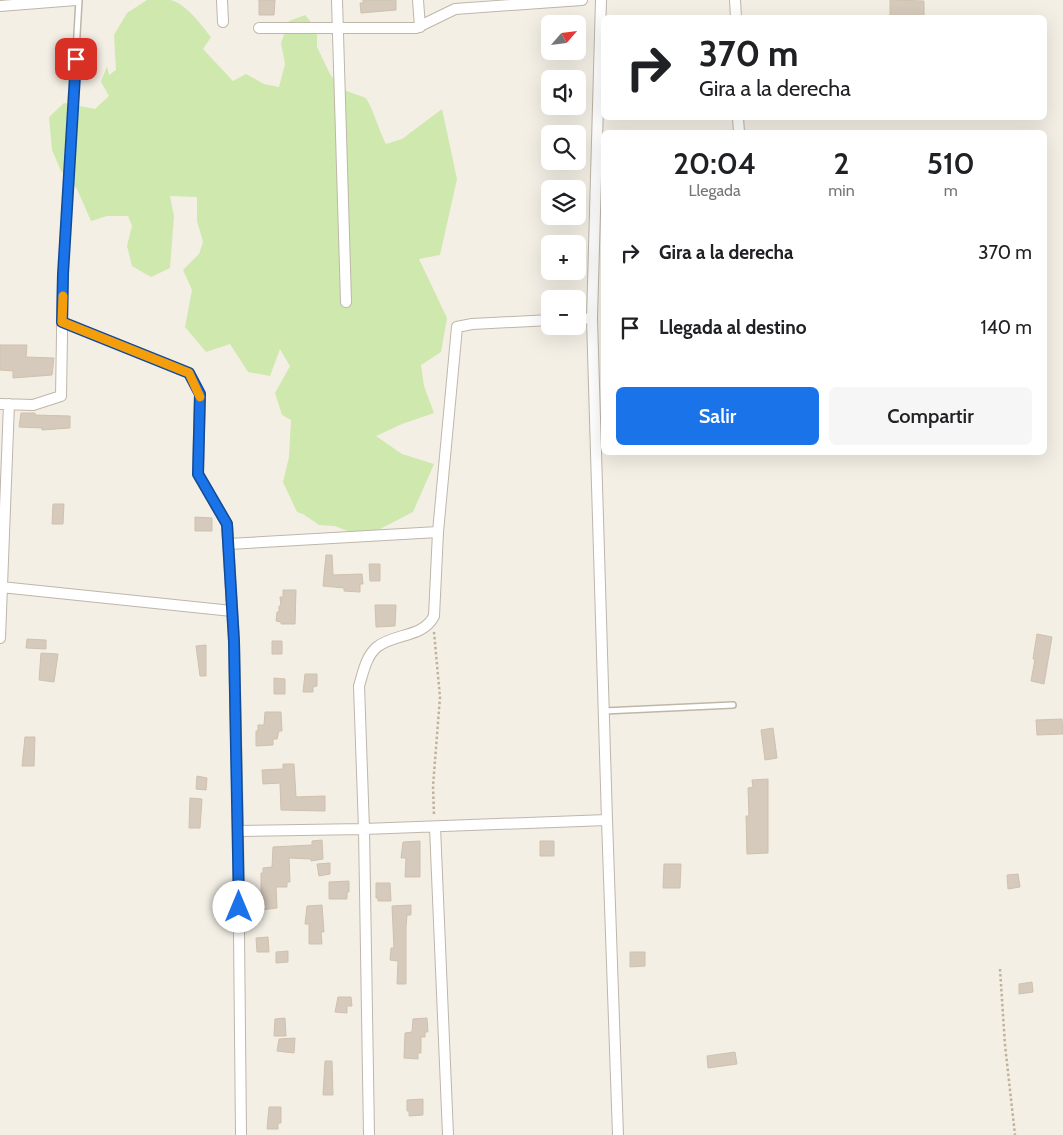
<!DOCTYPE html>
<html lang="es">
<meta charset="utf-8">
<style>
body{margin:0;font-family:Cabin,sans-serif;background:#f6f6f6;color:#202124;height:100vh;display:flex;flex-direction:column;font-size:19px;white-space:nowrap}
*{box-sizing:border-box;margin:0}
p{font-size:16px;color:#757577}
.icon{flex:none;width:28px;height:28px;fill:none;stroke:currentColor;stroke-width:2;stroke-linecap:round;stroke-linejoin:round}
.map{position:relative;flex:1;overflow:hidden}
.sheet{position:absolute;left:601px;top:130px;width:446px;height:325px;display:flex;flex-direction:column;background:#fff;border-radius:8px;box-shadow:0 5px 20px #0002}
.sheet>*{flex:none}
.banner{position:absolute;left:601px;top:15px;width:446px;height:105px;border-radius:8px;box-shadow:0 5px 20px #0002;background:#fff;color:#202124;overflow:hidden}
.needle{width:32px;rotate:62deg}
.fabs{position:absolute;left:541px;top:15px;display:grid;gap:10px}
.fabs a{display:grid;place-items:center;width:45px;height:45px;border-radius:8px;background:#fff;box-shadow:0 5px 20px #0002;font-size:25px}
.pin{position:absolute;display:grid;place-items:center;width:42px;height:42px;color:#fff;margin:-21px;border-radius:10px;box-shadow:0 2px 8px #0006}
.me{position:absolute;width:55px;margin:-28px;rotate:0deg;stroke-linejoin:round;filter:drop-shadow(0 0 4px #0008)}
.turn{display:flex;align-items:center;gap:18px;height:105px;padding:0 15px;font-size:22px}
.turn .icon{width:65px;height:65px;stroke-width:2.5}
.turn b{display:block;font-size:35px;line-height:42px}
.eta{display:flex;justify-content:space-evenly;align-items:center;height:85px;text-align:center}
.eta b{font-size:30px;font-weight:600;line-height:35px}
.primary-button{display:flex;gap:10px;margin-top:auto;padding:10px 15px}
.primary-button a{flex:1;height:58px;border-radius:8px;background:#1a73e8;color:#fff;font-size:20px;font-weight:600;line-height:58px;text-align:center}
.primary-button a+a{background:#f6f6f6;color:#202124}
ul{padding:0;list-style:none}
li{display:flex;align-items:center;gap:15px;height:75px;padding:0 15px}
li div{flex:1}
li b{display:block;font-size:19px}
li em{font-style:normal}
.map>svg:first-child{display:block}
.green{fill:#cfe8ad}
.building{fill:#d5cabb;stroke:#d0c1ae}
.lines{fill:none;stroke-linecap:round;stroke-linejoin:round}
.service-casing{stroke:#bfb6a8;stroke-width:8}
.minor-casing{stroke:#bfb6a8;stroke-width:12}
.path{stroke:#c0b199;stroke-width:2.5;stroke-dasharray:2.5 2.5;stroke-linecap:butt}
.service{stroke:#fff;stroke-width:5}
.minor{stroke:#fff;stroke-width:10}
.route-casing{stroke:#114b97;stroke-width:12}
.route{stroke:#1a73e8;stroke-width:9}
.slow{stroke:#f59e0b;stroke-width:9}
</style>
<div class="map">
<svg width="1063" height="1135" viewBox="0 0 1063 1135">
<rect width="100%" height="100%" fill="#f3efe5"/>
<path class="green" d="M147,0C154,0 163,0 170,0C186,3 202,26 211,37L203,49L233,81L246,74L264,84L279,87L285,64L281,43L289,21L305,15L317,29V47L330,74L341,89L366,98C375,113 378,129 386,144L402,139L442,109L457,179L440,255L419,259L447,318L441,352L421,365L424,386L434,413L402,424L376,436L402,454L434,464L413,512L380,529L355,534L335,526L319,525L303,514L297,512L283,482L289,457L291,420L282,415L275,393L290,366L280,349L270,376L248,372L230,344L206,352L185,327L192,290L183,270L199,254L203,242L197,221V197L170,196L174,216L170,268L151,277L132,266L127,246L132,226L128,216H107L91,221L77,189L61,171L52,150L49,117L64,103L95,109L109,96L101,82L107,66L109,75L116,70L114,35L127,13Z"/>
<path class="building" d="M259,0H275L274,15H259Z
M363,0H396V10L361,13L360,3H363Z
M890,0L924,1V18H890Z
M0,345H27L26,357L54,358L52,375L13,378V371L0,370Z
M21,413H35V415L70,416V428L42,430V428L19,427Z
M53,504H64L63,524H52Z
M195,517L212,518V531H195Z
M326,555H332L333,575L362,574L363,584H360V592L344,591V588L323,586Z
M369,564H380V581H370Z
M283,590H296L295,624H281V622L276,621L277,612H279V606H281L280,597H283Z
M375,605H396L395,626L376,627Z
M1037,634L1052,637L1044,684L1031,681L1035,659H1033Z
M27,639L46,640V649L26,648Z
M272,641H282V654H272Z
M206,645V676H200L196,646Z
M41,653L58,654L54,682L39,680Z
M305,674H317V686L313,687V692H303Z
M274,678L285,679V694H274Z
M265,712H281L282,731H279L277,739H273V745L256,746V731H258V725H264Z
M1062,719L1063,734L1037,735L1036,720Z
M773,728L777,758L765,760L761,730Z
M25,737H35L34,766H22Z
M283,764H294L296,797L325,796V811L281,810L280,783L263,784L262,770L283,769Z
M197,776L207,778L206,790L196,789Z
M768,779V853L747,854L746,816H749L748,788L753,787L752,780Z
M190,798L202,799L200,828H189Z
M322,840L323,859L311,861V859L289,858L290,882H287V887H276L277,908L261,910V873H263V868L272,867L273,847L312,845V841Z
M420,841V877H405L406,858H401L403,842Z
M540,841H554V856H540Z
M330,863V874L319,876L317,864Z
M664,864H681L680,888H663Z
M1018,874L1020,887L1008,889L1007,875Z
M349,881V892H347V899H329V882Z
M376,883H390L391,901H378V898H376Z
M322,905L324,932H321L322,944H309V924H305L307,906Z
M411,905V915H407L406,927V984H397L398,961L390,960L391,948H394L392,906Z
M268,937L269,952H257L256,938Z
M288,951V962L276,963V952Z
M630,952H645V966L630,967Z
M1032,982L1033,992L1019,994V984Z
M338,997H351L352,1006H347V1013L335,1012Z
M285,1018L286,1036H274L275,1019Z
M427,1018L428,1032H425V1037H421V1053H418V1059L404,1058L405,1033L412,1032L413,1019Z
M295,1038L294,1053L277,1051L279,1039Z
M735,1052L737,1064L708,1068L707,1056Z
M325,1061H332L333,1095H323Z
M423,1099V1115L409,1116V1111H407V1100Z
M269,1107H281V1123H278V1129H267Z"/>
<g class="lines">
<g class="service-casing">
<path id="service" d="M63,274L79,0
M604,711L733,705"/>
</g>
<g class="minor-casing">
<path id="minor" d="M222,0L223,22
M337,0L346,302
M418,0L420,27
M601,0L592,318L607,820L618,1135
M735,0L736,18
M0,6L76,0
M259,28H416L455,9L582,0
M738,118L739,132
M578,319L592,318
M62,322L189,373L200,394L198,474L227,524L234,641L238,831L241,1135
M0,404L33,405L61,396L63,274
M228,544L438,532L457,327L472,324L550,320
M1,587L232,611
M0,638L9,404
M435,827L448,1135
M238,831L364,829L607,820
M369,1135L364,829L359,686C363,673 366,656 377,647C394,633 423,638 434,616L438,532"/>
</g>
<path class="path" d="M434,632L440,697L433,786L434,816
M1000,969L1005,1045L1015,1135"/>
<use href="#service" class="service"/>
<use href="#minor" class="minor"/>
</g>
<g class="lines">
<g class="route-casing">
<path id="route" d="M76,59L63,274L62,322L189,373L200,394L198,474L227,524L234,641L239,907"/>
</g>
<use href="#route" class="route"/>
<path class="slow" d="M63,296L62,322L189,373L200,397"/>
</g>
</svg>
<div class="fabs">
<a><svg class="needle" viewBox="-14 -14 28 28"><path d="M0-13l5 13h-10z" fill="#e53935"/><path d="M0 13l5-13h-10z" fill="#757577"/></svg></a>
<a><svg class="icon" aria-label="sound" viewBox="0 0 24 24"><path d="M4 9h4l5-4v14l-5-4H4zM17 9q2 3 0 6"/></svg></a>
<a><svg class="icon" aria-label="search" viewBox="0 0 24 24"><circle cx="10" cy="10" r="6"/><path d="M15 15l6 6"/></svg></a>
<a><svg class="icon" aria-label="layers" viewBox="0 0 24 24"><path d="M12 4l9 5-9 5-9-5zM3 14l9 5 9-5"/></svg></a>
<a>+</a>
<a>−</a>
</div>
<div class="pin" style="left:76px;top:59px;background:#d93025"><svg class="icon" aria-label="arrive" viewBox="0 0 24 24"><path d="M6 21V4h12l-3 4 3 4H6"/></svg></div>
<svg class="me" style="left:239px;top:907px" viewBox="-20 -20 40 40"><circle r="19" fill="#fff"/><path d="M0-13L10 11 0 6-10 11z" fill="#1a73e8"/></svg>
<div class="banner">
<div class="turn"><svg class="icon" aria-label="right" viewBox="0 0 24 24"><path d="M7 20v-9h11M14 6l5 5-5 5"/></svg><div><b>370 m</b>Gira a la derecha</div></div>
</div>
<section class="sheet">
<div class="eta">
<div><b>20:04</b><p>Llegada</p></div>
<div><b>2</b><p>min</p></div>
<div><b>510</b><p>m</p></div>
</div>
<ul>
<li><svg class="icon" aria-label="right" viewBox="0 0 24 24"><path d="M7 20v-9h11M14 6l5 5-5 5"/></svg><div><b>Gira a la derecha</b></div><em>370 m</em></li>
<li><svg class="icon" aria-label="arrive" viewBox="0 0 24 24"><path d="M6 21V4h12l-3 4 3 4H6"/></svg><div><b>Llegada al destino</b></div><em>140 m</em></li>
</ul>
<div class="primary-button"><a>Salir</a><a>Compartir</a></div>
</section>
</div>
